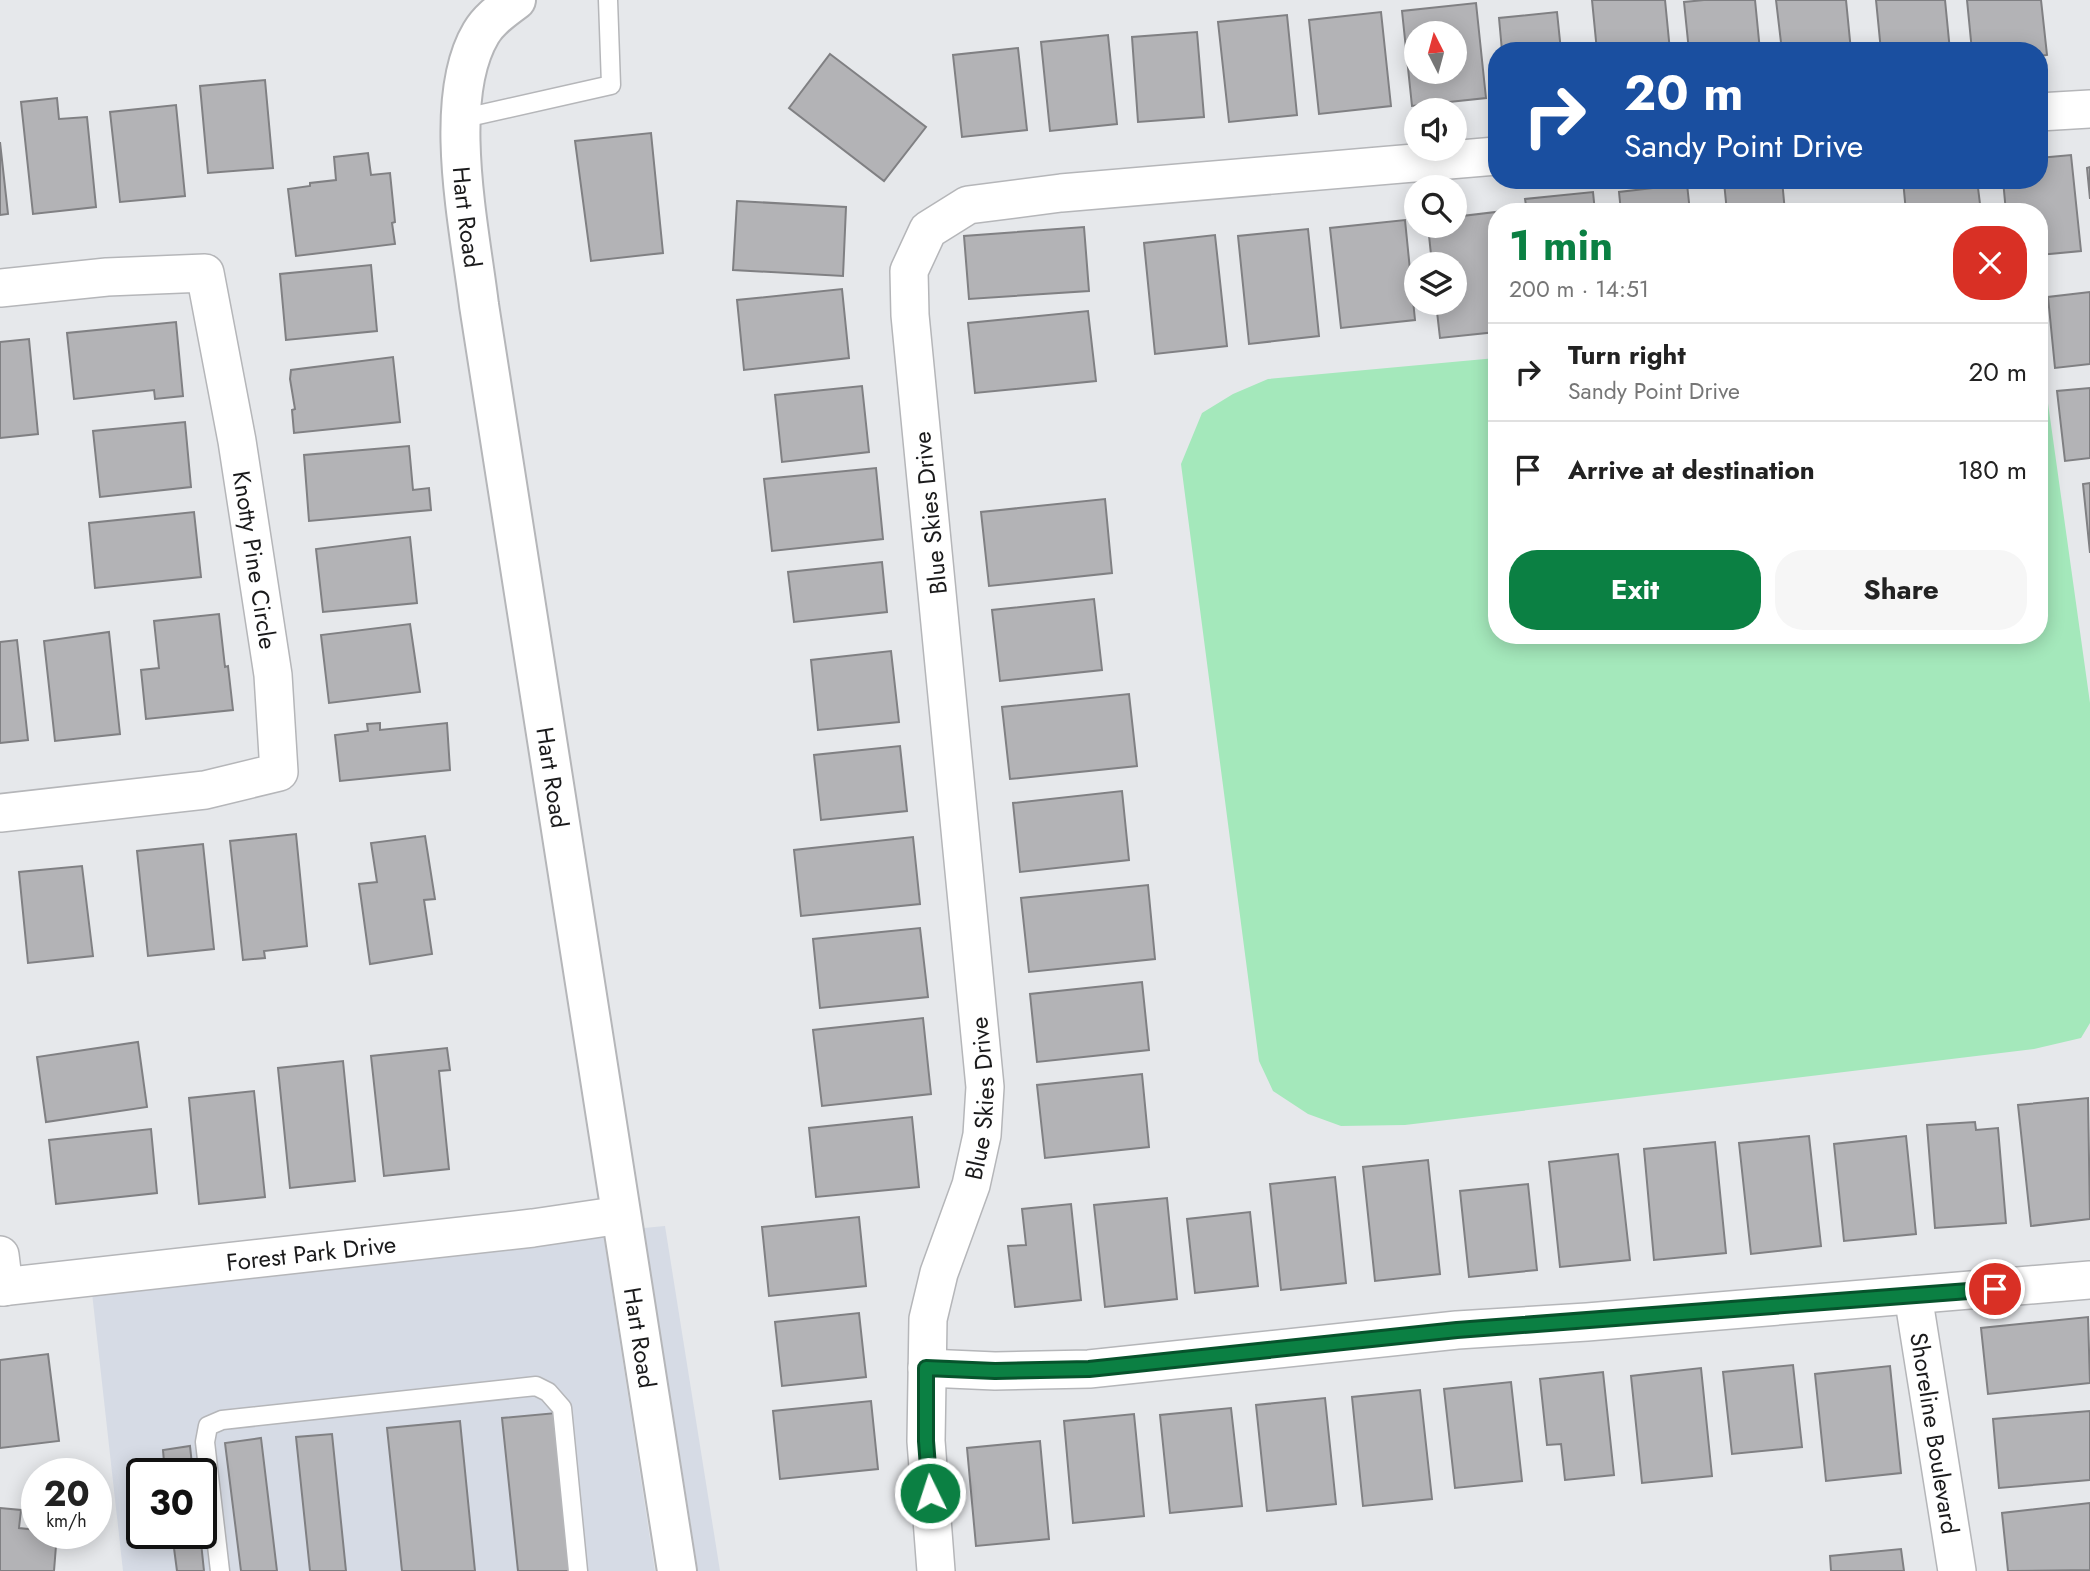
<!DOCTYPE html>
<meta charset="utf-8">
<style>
body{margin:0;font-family:Jost,sans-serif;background:#f6f6f6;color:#222;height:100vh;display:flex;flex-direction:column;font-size:26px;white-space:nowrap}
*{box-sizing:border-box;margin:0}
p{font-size:23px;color:#767676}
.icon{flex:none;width:38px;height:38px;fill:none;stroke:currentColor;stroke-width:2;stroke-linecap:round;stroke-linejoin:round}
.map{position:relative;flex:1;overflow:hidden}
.panel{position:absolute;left:1488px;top:203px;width:560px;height:441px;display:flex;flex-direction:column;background:#fff;border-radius:28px;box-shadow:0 4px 18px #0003}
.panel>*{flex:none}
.banner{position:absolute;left:1488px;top:42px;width:560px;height:147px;border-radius:28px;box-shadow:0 4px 18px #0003;background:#1a4fa0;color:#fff;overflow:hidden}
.needle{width:46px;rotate:354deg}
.fabs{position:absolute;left:1404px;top:21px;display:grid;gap:14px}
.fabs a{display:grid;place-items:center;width:63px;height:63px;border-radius:50%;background:#fff;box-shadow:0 4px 18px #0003;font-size:35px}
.speed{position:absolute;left:21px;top:1458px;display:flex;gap:14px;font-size:35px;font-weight:700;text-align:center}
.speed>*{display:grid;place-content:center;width:91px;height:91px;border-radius:50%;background:#fff;box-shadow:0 4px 18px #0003;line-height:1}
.speed small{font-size:18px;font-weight:400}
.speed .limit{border:4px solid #111;border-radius:10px;background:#fff;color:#111}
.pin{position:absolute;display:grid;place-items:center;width:60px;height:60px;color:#fff;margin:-30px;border:4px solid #fff;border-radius:50%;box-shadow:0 2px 7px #0007}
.me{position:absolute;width:77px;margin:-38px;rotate:356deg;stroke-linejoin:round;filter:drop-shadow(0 0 5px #0008)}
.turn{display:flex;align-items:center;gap:24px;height:147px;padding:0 21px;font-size:32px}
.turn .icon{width:91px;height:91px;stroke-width:2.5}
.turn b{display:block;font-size:49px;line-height:60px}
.round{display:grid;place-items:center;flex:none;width:74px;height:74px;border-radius:28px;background:#f6f6f6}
.headline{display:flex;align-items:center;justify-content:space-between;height:119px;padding:0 21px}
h1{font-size:42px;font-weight:700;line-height:52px;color:#0b8043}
.button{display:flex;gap:14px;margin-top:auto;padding:14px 21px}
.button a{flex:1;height:80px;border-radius:28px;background:#0b8043;color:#fff;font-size:28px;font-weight:700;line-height:80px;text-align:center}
.button a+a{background:#f6f6f6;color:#222}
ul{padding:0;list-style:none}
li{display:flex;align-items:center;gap:21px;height:98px;padding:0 21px;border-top:2px solid #e0e0e0}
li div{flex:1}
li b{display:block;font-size:26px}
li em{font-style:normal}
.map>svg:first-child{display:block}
.built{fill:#d6dbe5;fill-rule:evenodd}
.green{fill:#a4e8bb}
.building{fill:#b3b3b6;stroke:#808083;stroke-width:2;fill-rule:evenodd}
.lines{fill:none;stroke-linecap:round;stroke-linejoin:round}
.service-casing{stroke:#b5b6b9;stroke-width:21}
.minor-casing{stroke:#b5b6b9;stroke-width:40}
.tertiary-casing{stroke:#b5b6b9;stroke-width:42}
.service{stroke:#fff;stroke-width:18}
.minor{stroke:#fff;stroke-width:37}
.tertiary{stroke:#fff;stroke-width:38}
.route-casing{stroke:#07532c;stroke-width:18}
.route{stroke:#0b8043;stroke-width:12}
.labels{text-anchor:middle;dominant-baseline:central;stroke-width:5;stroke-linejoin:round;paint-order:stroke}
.street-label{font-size:24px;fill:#1a1a1b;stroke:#fff}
</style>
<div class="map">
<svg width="2090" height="1571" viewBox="0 0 2090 1571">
<rect width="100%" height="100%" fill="#e6e8eb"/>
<path class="built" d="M665,1226L720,1571H698L644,1228Z
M603,1232L655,1571H123L91,1284ZM142,1474H201V1533H142Z"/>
<path class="green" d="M1496,358V635H2039V371L2046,389L2090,703V1023L2081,1038L2034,1049L1405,1125L1341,1126L1308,1114L1273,1091L1259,1061L1181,464L1202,413L1233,394L1268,379Z"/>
<path class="building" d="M1592,0H1665L1670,51H1597Z
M1704,0H1755L1760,51H1689L1684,2Z
M1776,0H1846L1851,51H1782Z
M1876,0H1945L1950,51H1881Z
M1967,0H2041L2047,55L2039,56V51H1972Z
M1476,3L1486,98L1412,106L1402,11ZM1416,33H1454V72H1416Z
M1381,12L1391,106L1319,114L1309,20Z
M1557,12L1561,51H1502L1499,18Z
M1287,15L1297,115L1229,122L1218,22Z
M1197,32L1204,117L1138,122L1132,37Z
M1108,35L1117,124L1050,131L1041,42Z
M1018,48L1027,130L962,137L953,55Z
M830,54L926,127L884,181L789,108Z
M265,80L273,168L208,173L200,86Z
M57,98L59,119L87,117L96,207L33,214L21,102Z
M176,105L185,196L120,202L110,112Z
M651,133L663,253L591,261L575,141Z
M0,142L8,214L0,215Z
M368,153L371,175L390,173L395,222L392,223L395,244L296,256L288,189L310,186V183L336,180L334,157Z
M2071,155L2081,251L2039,255V212H2006L2003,180H2039V158Z
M2090,167V199L2087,168Z
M1739,180H1782L1785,212H1727L1724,182Z
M1903,180H1977L1981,212H1906Z
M1687,184L1690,212H1621L1619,192Z
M1593,192L1595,212H1527L1525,199Z
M737,201L846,207L843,276L733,270Z
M1496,212V332L1440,338L1436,303H1454V264H1432L1428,226H1454V217Z
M1405,220L1415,320L1341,328L1330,228Z
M1084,227L1089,291L969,299L964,236Z
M1308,229L1319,336L1249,344L1238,236Z
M1215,235L1227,346L1155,354L1144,243Z
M371,265L377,331L286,340L280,274Z
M842,289L849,358L744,370L737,300Z
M2090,292V364L2055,368L2048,297Z
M1088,311L1096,381L975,393L968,323Z
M176,322L183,396L155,399L154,390L74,399L67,333Z
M29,339L38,434L0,438V342Z
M393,357L400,422L294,433L292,410L295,409L290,379L291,370Z
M862,386L869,452L782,462L775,395Z
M2090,388V458L2065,461L2057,391Z
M185,422L191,487L100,497L93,431Z
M409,446L413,490L429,488L431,510L309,521L304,455Z
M876,468L883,539L772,551L764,479Z
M2090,483V553L2083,484Z
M1105,499L1112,573L989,586L981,512Z
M194,512L201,577L95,588L89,523Z
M410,537L417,603L323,612L316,549Z
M882,562L887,612L794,622L788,572Z
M1094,599L1102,670L1000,681L992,610Z
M219,614L225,667L228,666L233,710L146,719L141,670L159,668L154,621Z
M410,624L420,692L329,703L321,635Z
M109,632L120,734L55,741L44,641Z
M17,640L28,740L0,743V642Z
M891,651L899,722L818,730L811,660Z
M1129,694L1137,766L1010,779L1002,707Z
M380,723V730L447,723L450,770L340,781L335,735L368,731L367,724Z
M900,746L907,811L821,820L814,755Z
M1122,791L1129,860L1020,872L1013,803Z
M296,834L307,946L264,951L265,958L243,960L230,841Z
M425,836L435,899L424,900L432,954L370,964L359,884L377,882L371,843Z
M913,837L920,904L801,916L794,850Z
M203,844L214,949L148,956L137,851Z
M82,866L93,956L28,963L19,872Z
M1148,885L1155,959L1029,972L1021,898Z
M920,928L928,997L820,1008L813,939Z
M1142,982L1149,1050L1037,1062L1030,994Z
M923,1018L931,1094L822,1106L813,1030Z
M138,1042L147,1107L46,1122L37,1057Z
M447,1048L450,1070L439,1071L449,1169L384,1176L371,1056Z
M343,1061L355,1181L290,1188L278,1068Z
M1142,1074L1149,1147L1045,1158L1037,1085Z
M254,1091L265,1197L199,1204L189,1098Z
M2088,1098L2090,1219L2031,1226L2018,1105Z
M912,1117L919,1187L816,1197L809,1128Z
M1975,1122L1976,1130L1998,1128L2006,1223L1935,1228L1927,1125Z
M151,1129L157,1193L56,1204L49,1140Z
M1809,1136L1821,1246L1751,1254L1739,1143Z
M1906,1136L1916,1234L1844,1241L1834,1144Z
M1715,1142L1726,1253L1654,1260L1644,1149Z
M1618,1154L1630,1260L1560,1267L1549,1162Z
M1428,1160L1440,1274L1375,1281L1363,1167Z
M1335,1177L1346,1283L1281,1290L1270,1184Z
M1528,1184L1537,1270L1469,1277L1460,1191Z
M1167,1198L1177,1299L1105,1307L1094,1205Z
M1071,1204L1081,1300L1015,1307L1008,1246L1026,1245L1022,1209Z
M1250,1212L1258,1286L1195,1293L1187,1219Z
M859,1217L866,1286L769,1296L762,1227Z
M859,1313L866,1377L782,1386L775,1322Z
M2088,1317L2090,1383L1988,1394L1981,1328Z
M48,1354L59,1441L0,1448V1360Z
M1793,1365L1802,1447L1732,1454L1723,1372Z
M1890,1366L1901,1473L1826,1481L1815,1374Z
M1701,1368L1712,1476L1642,1483L1631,1376Z
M1603,1372L1614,1475L1565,1480L1561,1444L1547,1445L1540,1379Z
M1511,1382L1522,1481L1455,1488L1444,1389Z
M1420,1390L1432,1499L1363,1506L1352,1397Z
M1325,1398L1336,1504L1267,1511L1256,1405Z
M871,1401L878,1469L780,1479L773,1411Z
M1231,1408L1242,1506L1170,1513L1160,1415Z
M2090,1411V1480L1999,1488L1993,1419Z
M556,1413L573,1571H518L502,1418Z
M1134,1414L1144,1516L1073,1523L1064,1421Z
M460,1421L475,1571H402L387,1428Z
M332,1434L346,1571H310L296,1437Z
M261,1438L277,1571H241L225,1443Z
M1040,1441L1049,1539L976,1546L967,1448Z
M190,1446L193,1474H165L163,1450Z
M2090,1503V1570L2008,1571L2002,1513Z
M0,1508L21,1510L19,1528L37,1530V1533H57L54,1571H0Z
M172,1533H200L204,1571H177Z
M1901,1549L1904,1571H1831L1830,1556Z"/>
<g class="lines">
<g class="service-casing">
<path id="service" d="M460,119L611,85L608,0
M220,1571L205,1442L208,1426L222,1420L536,1386L548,1392L562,1408L578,1571"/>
</g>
<g class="minor-casing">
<g id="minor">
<path d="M2039,112L2090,109"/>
<path id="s1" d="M0,288L107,277L205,273L237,441L273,675L279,772L205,790L0,813"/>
<path d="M0,1255L4,1287"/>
<path id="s2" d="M0,1287L533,1228L621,1215"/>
<path id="s3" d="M1913,1295L1957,1571"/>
<path d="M927,1368L995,1371L1089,1369L1457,1330L1587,1322L2090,1280"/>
<path id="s4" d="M936,1571L926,1441L928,1319L939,1273L971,1185L982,1135L985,1087L910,315L909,271L928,230L968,205L1061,193L1496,156"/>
</g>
</g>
<g class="tertiary-casing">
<g id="tertiary">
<path id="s5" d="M516,0C503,10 489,19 481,33C441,100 470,230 479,305L677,1571"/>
</g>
</g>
<use href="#service" class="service"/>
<use href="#minor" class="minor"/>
<use href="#tertiary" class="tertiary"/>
</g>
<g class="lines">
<g class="route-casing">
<path id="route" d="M930,1493L926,1441V1368L995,1371L1089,1369L1457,1330L1995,1289"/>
</g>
<use href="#route" class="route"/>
</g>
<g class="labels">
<g class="street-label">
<text stroke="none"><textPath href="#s5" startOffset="236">Hart Road</textPath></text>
<text transform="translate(930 513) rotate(-96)">Blue Skies Drive</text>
<text stroke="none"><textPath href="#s1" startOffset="497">Knotty Pine Circle</textPath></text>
<text stroke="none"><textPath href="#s5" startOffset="803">Hart Road</textPath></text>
<text stroke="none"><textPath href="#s4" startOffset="481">Blue Skies Drive</textPath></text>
<text stroke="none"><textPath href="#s2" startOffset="313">Forest Park Drive</textPath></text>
<text stroke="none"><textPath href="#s5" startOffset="1370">Hart Road</textPath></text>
<text stroke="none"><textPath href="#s3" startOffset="140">Shoreline Boulevard</textPath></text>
</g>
</g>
</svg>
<div class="fabs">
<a><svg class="needle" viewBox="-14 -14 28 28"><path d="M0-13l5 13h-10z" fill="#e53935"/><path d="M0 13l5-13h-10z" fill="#767676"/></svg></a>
<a><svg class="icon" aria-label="sound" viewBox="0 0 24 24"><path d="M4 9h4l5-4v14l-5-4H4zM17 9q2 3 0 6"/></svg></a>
<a><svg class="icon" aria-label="search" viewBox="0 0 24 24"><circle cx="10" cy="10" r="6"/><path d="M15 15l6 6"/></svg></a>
<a><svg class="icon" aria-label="layers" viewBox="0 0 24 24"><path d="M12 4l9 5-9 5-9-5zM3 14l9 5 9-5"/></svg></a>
</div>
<div class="speed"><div>20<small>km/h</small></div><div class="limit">30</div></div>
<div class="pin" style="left:1995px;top:1289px;background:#d93025"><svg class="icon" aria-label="arrive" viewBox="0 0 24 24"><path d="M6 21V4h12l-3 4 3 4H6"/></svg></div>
<svg class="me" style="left:930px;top:1493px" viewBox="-20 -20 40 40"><circle r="17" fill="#0b8043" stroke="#fff" stroke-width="3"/><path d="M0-11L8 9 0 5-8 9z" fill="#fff"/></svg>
<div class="banner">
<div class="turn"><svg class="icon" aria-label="right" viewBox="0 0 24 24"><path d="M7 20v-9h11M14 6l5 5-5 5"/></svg><div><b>20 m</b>Sandy Point Drive</div></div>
</div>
<section class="panel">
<div class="headline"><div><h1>1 min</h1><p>200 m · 14:51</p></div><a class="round" style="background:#d93025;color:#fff"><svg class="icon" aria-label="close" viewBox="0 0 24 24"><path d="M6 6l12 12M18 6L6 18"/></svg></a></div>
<ul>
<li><svg class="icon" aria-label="right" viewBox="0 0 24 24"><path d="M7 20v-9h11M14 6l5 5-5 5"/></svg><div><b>Turn right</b><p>Sandy Point Drive</p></div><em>20 m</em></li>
<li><svg class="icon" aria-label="arrive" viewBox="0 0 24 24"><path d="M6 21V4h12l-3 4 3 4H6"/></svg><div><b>Arrive at destination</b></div><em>180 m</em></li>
</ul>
<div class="button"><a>Exit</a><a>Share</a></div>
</section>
</div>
